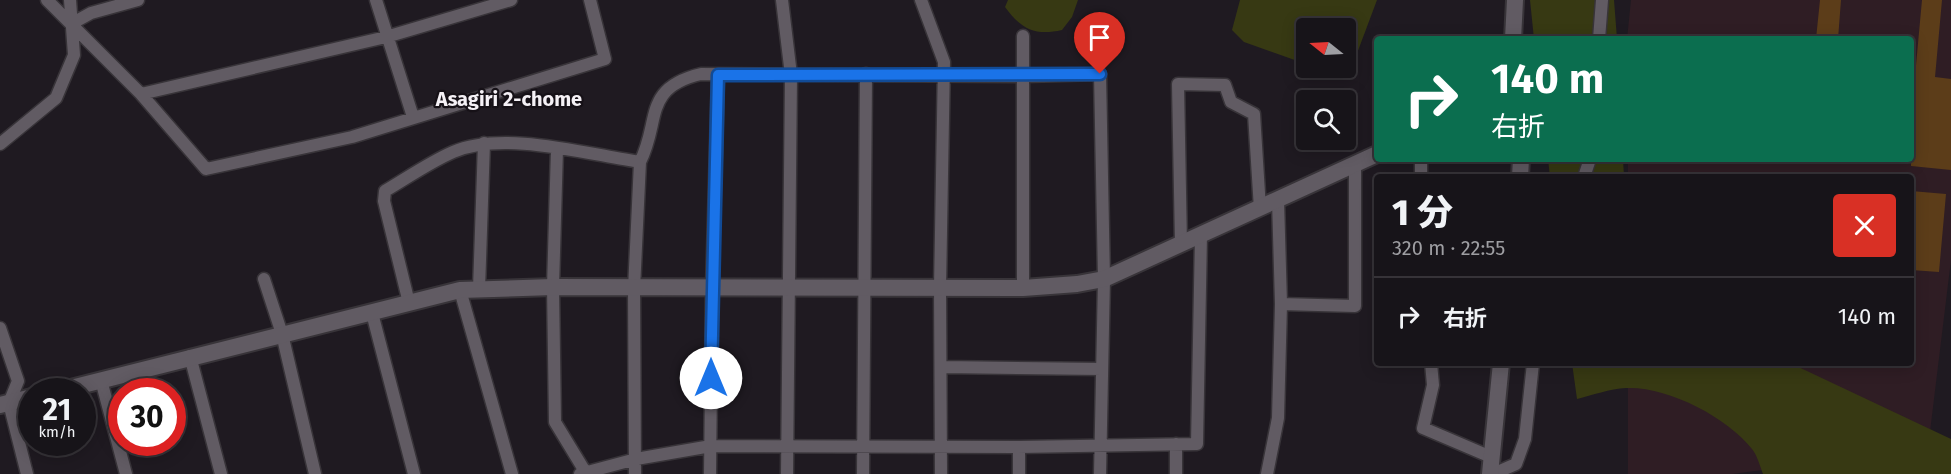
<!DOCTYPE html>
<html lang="ja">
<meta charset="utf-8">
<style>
body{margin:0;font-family:"Fira Sans","Noto Sans JP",sans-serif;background:#201d22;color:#f1f3f6;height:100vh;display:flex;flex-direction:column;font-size:22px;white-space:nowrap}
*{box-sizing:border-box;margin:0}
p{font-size:20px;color:#9e9ea2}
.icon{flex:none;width:33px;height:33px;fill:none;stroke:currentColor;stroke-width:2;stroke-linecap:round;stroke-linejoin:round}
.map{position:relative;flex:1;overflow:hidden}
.side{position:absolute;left:1374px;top:174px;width:540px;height:192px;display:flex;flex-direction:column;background:#171419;border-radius:6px;box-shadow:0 3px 15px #0003,0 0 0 2px #363338}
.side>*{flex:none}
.hud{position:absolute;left:1374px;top:36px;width:540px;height:126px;border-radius:6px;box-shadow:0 3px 15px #0003,0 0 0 2px #363338;background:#0b6e4f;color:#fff;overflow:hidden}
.needle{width:39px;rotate:288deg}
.tools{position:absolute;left:1296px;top:18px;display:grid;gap:12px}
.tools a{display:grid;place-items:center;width:60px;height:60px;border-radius:6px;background:#171419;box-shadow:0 3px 15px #0003,0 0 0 2px #363338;font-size:30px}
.speed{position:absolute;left:18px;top:378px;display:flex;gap:12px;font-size:30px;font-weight:700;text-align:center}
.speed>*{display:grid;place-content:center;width:78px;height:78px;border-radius:50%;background:#171419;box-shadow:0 3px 15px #0003,0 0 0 2px #363338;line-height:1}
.speed small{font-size:15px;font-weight:400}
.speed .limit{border:9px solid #d22;background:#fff;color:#111}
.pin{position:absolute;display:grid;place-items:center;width:51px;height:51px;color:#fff;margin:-62px -26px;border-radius:50% 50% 50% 0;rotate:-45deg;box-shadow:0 0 6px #0007}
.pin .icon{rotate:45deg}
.me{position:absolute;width:66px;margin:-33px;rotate:0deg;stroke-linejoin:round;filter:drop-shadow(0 0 4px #0008)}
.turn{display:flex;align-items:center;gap:21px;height:126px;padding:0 18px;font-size:27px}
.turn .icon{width:78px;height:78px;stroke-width:2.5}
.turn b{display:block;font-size:42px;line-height:51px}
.round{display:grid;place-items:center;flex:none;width:63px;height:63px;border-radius:6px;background:#201d22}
.head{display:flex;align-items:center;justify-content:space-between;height:102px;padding:0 18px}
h1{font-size:36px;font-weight:800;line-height:45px}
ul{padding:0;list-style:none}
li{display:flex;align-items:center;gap:18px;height:78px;padding:0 18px;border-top:2px solid #363338}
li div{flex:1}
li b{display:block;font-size:22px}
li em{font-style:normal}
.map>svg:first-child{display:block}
.education{fill:#2f1d24}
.green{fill:#373913}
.building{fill:#5c3d19}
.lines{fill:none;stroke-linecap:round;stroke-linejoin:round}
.street-casing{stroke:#383439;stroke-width:15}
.secondary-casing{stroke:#383439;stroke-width:20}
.street{stroke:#615b63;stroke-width:12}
.secondary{stroke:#615b63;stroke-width:16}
.route-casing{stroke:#114b97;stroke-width:15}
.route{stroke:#1a73e8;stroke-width:10}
.labels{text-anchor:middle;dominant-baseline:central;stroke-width:4.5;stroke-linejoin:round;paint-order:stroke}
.neighbourhood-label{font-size:20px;font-weight:bold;fill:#f5f1f6;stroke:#161117}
</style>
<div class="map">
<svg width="1951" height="474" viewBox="0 0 1951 474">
<rect width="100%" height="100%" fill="#1f1a21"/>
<path class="education" d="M1631,0H1951V260L1928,448L1732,474H1628V363H1911V177H1628V159H1911V39H1627Z"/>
<path class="green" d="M1008,0H1078L1072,17L1062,30C1035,36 1021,29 1005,7Z
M1240,0H1377L1356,56L1343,71L1323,68H1346V28H1306V64L1244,42L1232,30Z
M1530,0H1614L1617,39H1534Z
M1548,159H1623L1624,177H1550Z
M1572,363H1790L1951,439V474H1763C1760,466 1757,455 1752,449C1727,417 1667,386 1626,388C1610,389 1592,395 1577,399Z"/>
<path class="building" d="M1820,0H1841L1838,39H1816Z
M1922,0H1942L1935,77L1951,79V170L1911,166V75L1915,76Z
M1911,191L1946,194L1939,272L1911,270Z"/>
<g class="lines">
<g class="street-casing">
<path id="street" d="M47,0L141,94L206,169L352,137L605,59L590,0
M376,0L413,117
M782,0L791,75L787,474
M921,0L944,62L940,288L941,474
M71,24L91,13L138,0
M1023,36V288
M1599,39L1602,0
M141,94L386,37L511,0
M0,144L56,98L74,55L70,0
M557,149L553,287L555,422L586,473
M1421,159V177
M1584,177L1590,159
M1181,245L1178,84L1225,85L1231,102L1254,114L1260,209
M264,279L282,334L315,474
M479,289L484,143
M460,290L512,474
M409,303L384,201L385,191C407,178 430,162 453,152C503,130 586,154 640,162
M1281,304L1355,306V165
M372,313L414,474
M0,328L18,381L9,403L27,474
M190,356L221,474
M1431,363L1433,385L1423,428L1491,457
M942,367L1102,369
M101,380L126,474
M1019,447V474
M580,474L636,459L711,446L1019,447L1197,444L1201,235
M635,474L634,289L640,162C661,121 642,88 701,74L1024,76L1100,74L1104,279L1100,474
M710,474L712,289L718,75
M863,474L866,74
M1176,474V444
M1267,474L1278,418L1281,304L1278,200
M1493,474L1516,464L1525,439L1533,363"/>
</g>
<g class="secondary-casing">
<path id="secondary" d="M1513,39L1515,0
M1520,177L1521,159
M55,392L460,290L553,287L1023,288L1077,284L1104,279L1377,154
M0,405L32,397
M1490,474L1501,363"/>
</g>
<use href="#street" class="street"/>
<use href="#secondary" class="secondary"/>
</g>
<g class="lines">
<g class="route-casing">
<path id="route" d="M711,378L718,75L1100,74"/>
</g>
<use href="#route" class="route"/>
</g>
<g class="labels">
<g class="neighbourhood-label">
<text x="509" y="99">Asagiri 2-chome</text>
</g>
</g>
</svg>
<div class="tools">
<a><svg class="needle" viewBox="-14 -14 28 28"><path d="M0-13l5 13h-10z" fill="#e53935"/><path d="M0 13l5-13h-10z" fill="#9e9ea2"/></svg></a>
<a><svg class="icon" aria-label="search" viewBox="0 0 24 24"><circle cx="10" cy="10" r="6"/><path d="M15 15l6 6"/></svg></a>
</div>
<div class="speed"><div>21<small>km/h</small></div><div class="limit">30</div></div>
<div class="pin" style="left:1100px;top:74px;background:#d93025"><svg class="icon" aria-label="arrive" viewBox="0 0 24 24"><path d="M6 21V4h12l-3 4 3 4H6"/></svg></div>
<svg class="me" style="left:711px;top:378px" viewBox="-20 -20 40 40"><circle r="19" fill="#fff"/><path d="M0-13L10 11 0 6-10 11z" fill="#1a73e8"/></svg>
<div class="hud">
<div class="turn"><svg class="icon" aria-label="right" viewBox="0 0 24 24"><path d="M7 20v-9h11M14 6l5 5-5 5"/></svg><div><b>140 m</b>右折</div></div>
</div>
<section class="side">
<div class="head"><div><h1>1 分</h1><p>320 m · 22:55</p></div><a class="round" style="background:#d93025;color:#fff"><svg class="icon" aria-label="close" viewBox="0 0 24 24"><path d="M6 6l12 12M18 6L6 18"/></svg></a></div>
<ul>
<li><svg class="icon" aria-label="right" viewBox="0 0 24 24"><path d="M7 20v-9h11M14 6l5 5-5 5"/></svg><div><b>右折</b></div><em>140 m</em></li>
</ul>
</section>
</div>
